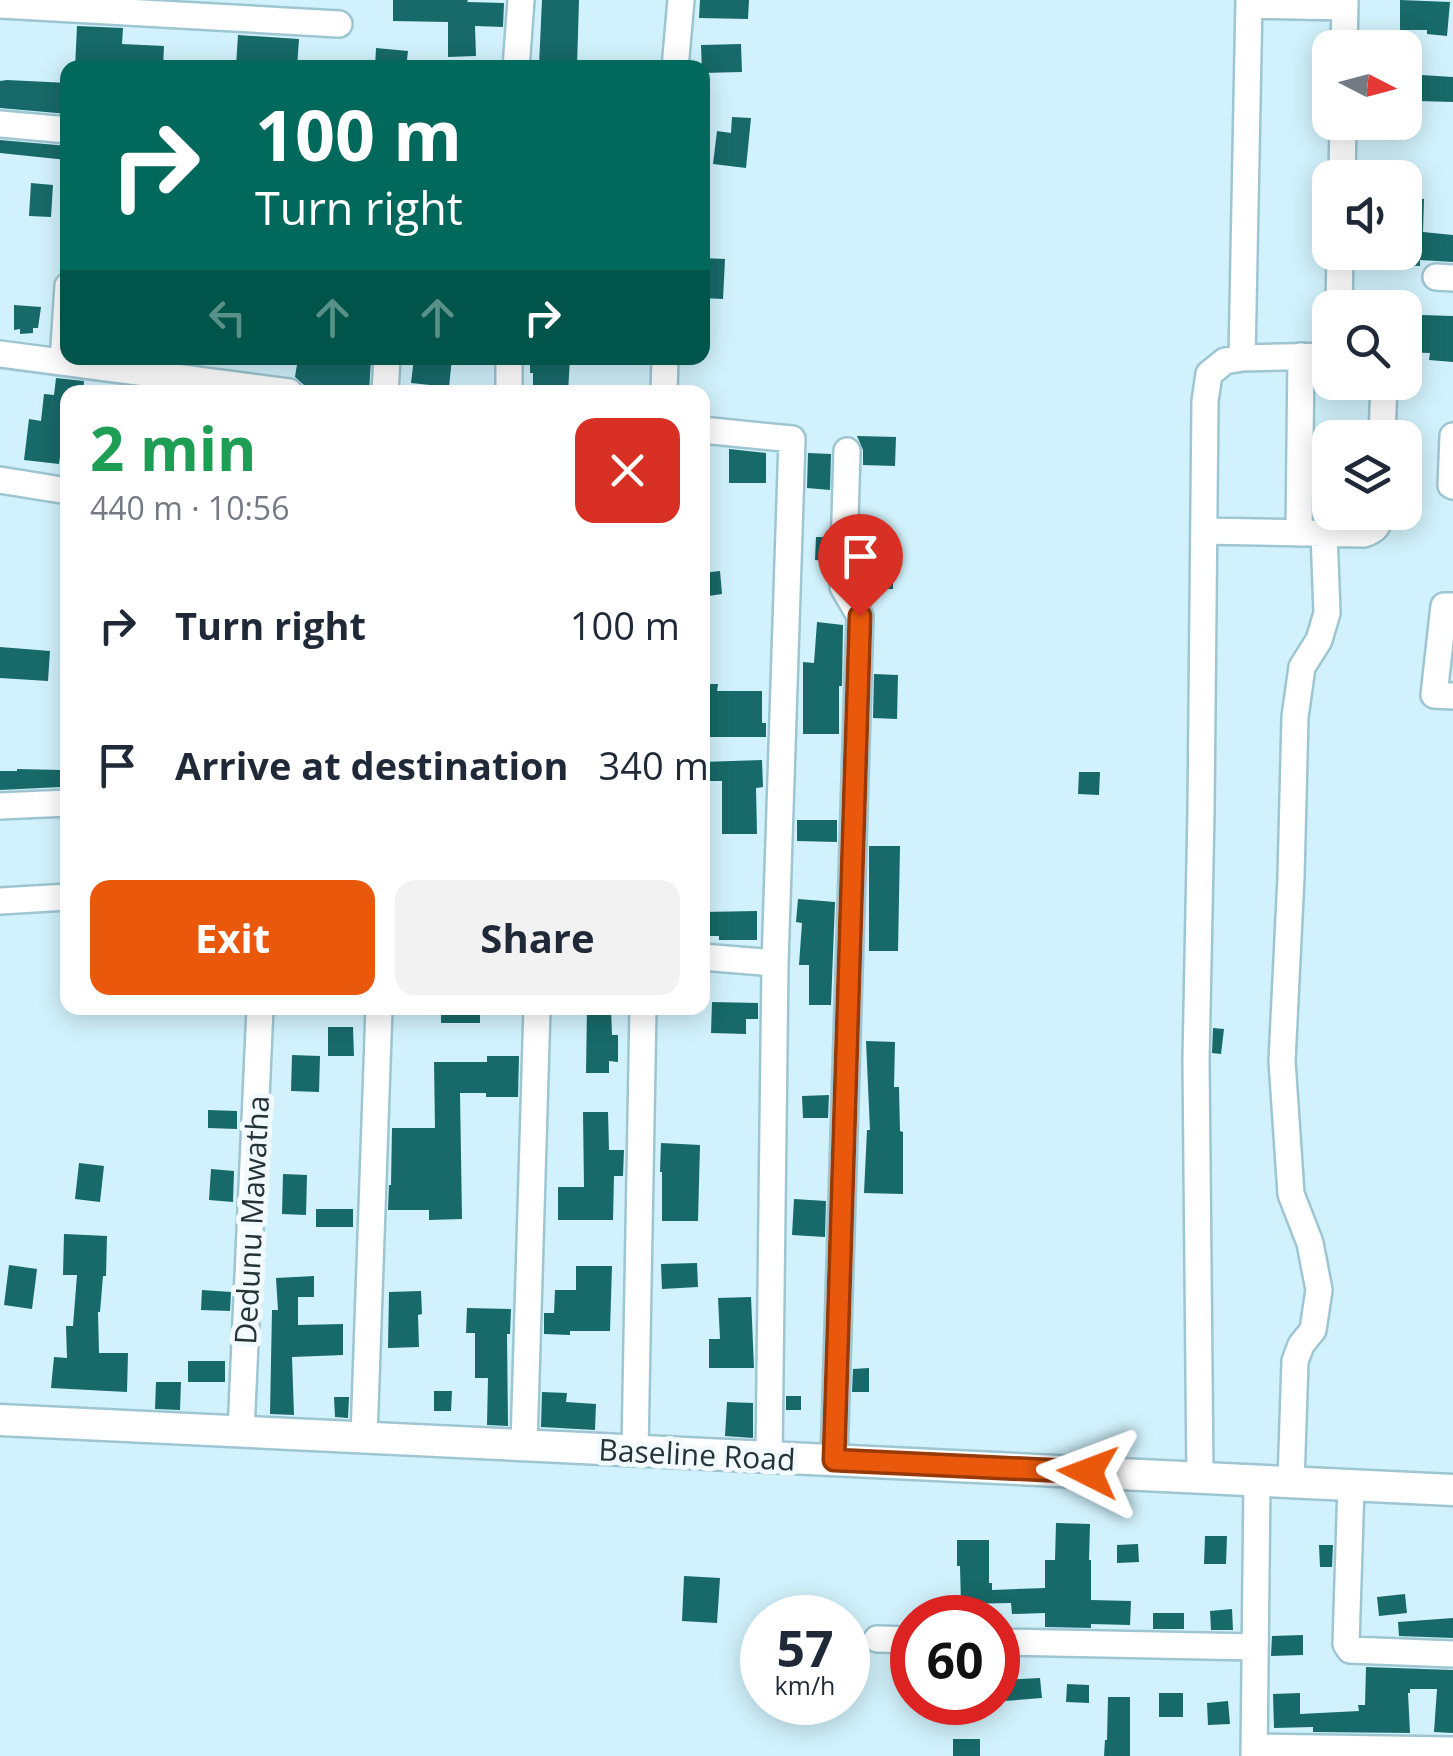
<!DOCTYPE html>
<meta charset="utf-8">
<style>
body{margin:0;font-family:"Open Sans",sans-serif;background:#f2f2f3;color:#1f2937;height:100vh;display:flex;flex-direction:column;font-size:38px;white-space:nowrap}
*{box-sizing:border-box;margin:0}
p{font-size:32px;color:#747a83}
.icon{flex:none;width:55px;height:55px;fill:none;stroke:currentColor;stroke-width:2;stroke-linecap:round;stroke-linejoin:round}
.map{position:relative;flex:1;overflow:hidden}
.side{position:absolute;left:60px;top:385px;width:650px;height:630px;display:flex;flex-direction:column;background:#fff;border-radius:20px;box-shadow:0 5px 25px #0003}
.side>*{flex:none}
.guide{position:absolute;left:60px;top:60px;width:650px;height:305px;border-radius:20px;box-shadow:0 5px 25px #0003;background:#00695c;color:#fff;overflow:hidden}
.needle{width:65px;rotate:96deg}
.tools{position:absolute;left:1312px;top:30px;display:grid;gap:20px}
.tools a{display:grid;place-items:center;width:110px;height:110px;border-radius:20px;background:#fff;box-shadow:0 5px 25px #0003;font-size:50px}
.speed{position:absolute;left:740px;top:1595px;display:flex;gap:20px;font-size:50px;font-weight:700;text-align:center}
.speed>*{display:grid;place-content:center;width:130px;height:130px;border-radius:50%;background:#fff;box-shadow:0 5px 25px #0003;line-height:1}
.speed small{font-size:25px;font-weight:400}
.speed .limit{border:15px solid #d22;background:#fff;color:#111}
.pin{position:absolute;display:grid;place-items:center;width:85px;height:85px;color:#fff;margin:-102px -42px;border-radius:50% 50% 50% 0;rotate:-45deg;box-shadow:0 0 10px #0007}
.pin .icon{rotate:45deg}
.me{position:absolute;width:110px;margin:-55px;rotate:273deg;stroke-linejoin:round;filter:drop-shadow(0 0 8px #0008)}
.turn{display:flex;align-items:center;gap:35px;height:210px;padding:0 30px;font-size:45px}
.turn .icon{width:130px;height:130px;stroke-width:2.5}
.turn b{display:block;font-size:70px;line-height:85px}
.lanes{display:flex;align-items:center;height:95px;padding:0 30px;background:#0003;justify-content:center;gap:50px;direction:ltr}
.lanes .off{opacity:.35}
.round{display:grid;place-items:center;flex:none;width:105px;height:105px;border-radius:20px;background:#f2f2f3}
.overview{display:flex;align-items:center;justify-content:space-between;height:170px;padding:0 30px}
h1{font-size:60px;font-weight:700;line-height:75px;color:#1e9e55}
.primary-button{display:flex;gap:20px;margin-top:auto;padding:20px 30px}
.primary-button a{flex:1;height:115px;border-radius:20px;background:#ea580c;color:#fff;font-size:40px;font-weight:700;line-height:115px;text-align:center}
.primary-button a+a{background:#f2f2f3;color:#1f2937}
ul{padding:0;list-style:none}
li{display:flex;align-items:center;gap:30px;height:140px;padding:0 30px}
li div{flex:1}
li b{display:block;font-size:38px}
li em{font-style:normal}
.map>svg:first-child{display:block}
.building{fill:#186969}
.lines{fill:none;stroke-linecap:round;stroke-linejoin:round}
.minor-casing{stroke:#9ec6d2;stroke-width:30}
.major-casing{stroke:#9ec6d2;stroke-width:35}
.minor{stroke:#fff;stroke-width:25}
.major{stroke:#fff;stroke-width:30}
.route-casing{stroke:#983908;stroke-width:25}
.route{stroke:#ea580c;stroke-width:18}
.labels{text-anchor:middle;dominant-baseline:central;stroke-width:10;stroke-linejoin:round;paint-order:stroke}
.street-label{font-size:30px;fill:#233338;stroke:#f2fafd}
</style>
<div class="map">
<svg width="1453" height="1756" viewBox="0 0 1453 1756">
<rect width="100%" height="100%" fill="#d1f2fc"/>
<path class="building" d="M393,0H468L467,2L504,3L503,27L475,26L476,56L448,57V22L393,21Z
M542,0H579L577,67L539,65Z
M700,0H749L748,19L699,18Z
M1400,0L1450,2L1447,36L1427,34V30H1400Z
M77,26L123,28L122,44L164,46L163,68H75Z
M238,35L299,39L297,68L236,66Z
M741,44L742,72L702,73L701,45Z
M376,48L408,51L406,68H375Z
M1405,74L1453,77V102L1418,101V105H1405Z
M7,80L68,83V114L0,108V81Z
M732,117L751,118L746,168L713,164L717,131L731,133Z
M0,140L68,146L67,160L0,153Z
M31,183L53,185L51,217L29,216Z
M1405,198L1424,199L1423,232L1453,235V262L1420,260V266L1401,265L1402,252H1405Z
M702,258L725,259L723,299L702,298Z
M14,305L41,307L38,328H33V333L20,334V329L14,330Z
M1405,310H1421V315L1453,316V362L1429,360L1430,353L1405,352Z
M298,358L371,359L369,392L332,387L331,392L305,391L304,385L295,377Z
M414,358H452L449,387L411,383Z
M530,358H570L568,392H533V373H530Z
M56,378L84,381L83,392H68V417H65L59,464L24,460L29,419L41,421L44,394L54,395Z
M857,436L896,437L895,466L863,465V450Z
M729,449L766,453V483H729Z
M808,453L831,454L830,490L807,488Z
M816,537H828V561L815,560Z
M871,556H893V589H871Z
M720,571L722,594L702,597V573Z
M817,622L843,625L842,686H839V734H803V662L814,663Z
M0,647L50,651L48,681L0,678Z
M874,674L898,675L897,719L873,718Z
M702,684H718L717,691H762V723H766V737H702Z
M762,760L763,787L756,788L757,834H722V781H702V762Z
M17,769L61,770V787L0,790V771H17Z
M1079,772H1100L1099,795L1078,794Z
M797,820H837V842L797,841Z
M869,846H900L898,951H869Z
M798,899L835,902L831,1005H809V965H799L802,923L796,922Z
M757,911V940H719V936H702V912Z
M712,1002L758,1003V1019H746V1034L711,1033Z
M441,1008H480V1023H441Z
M587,1008H611L612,1035H618V1062L609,1061V1073H586Z
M328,1027H353L354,1056H328Z
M1213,1028L1224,1029L1221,1054L1212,1053Z
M866,1041L895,1042L894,1087H899L900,1131L903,1132V1194L864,1193L867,1130H870Z
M292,1055L320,1056L319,1092L291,1091Z
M487,1056H519L518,1097H486V1093H460L462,1219L429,1220V1210H388L389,1185H391L392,1128H435L434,1062H487Z
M829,1095L828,1118H803L802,1096Z
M208,1110L237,1111V1129L208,1128Z
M583,1112H608L609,1150H624L623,1176H614L613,1220H558V1187H584Z
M661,1143L700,1145L698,1221H662V1172H660Z
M79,1163L104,1166L100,1202L75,1199Z
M211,1169L234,1171L233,1202L209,1200Z
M283,1174L307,1175L306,1215L282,1214Z
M794,1199L826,1201L825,1237L792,1235Z
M316,1209H353V1227H316Z
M64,1234L107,1236L106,1276H103L100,1312H98L99,1353H128L127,1392L51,1388L54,1357L67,1358L66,1326H73L77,1275H63Z
M697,1263L698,1287L662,1289L661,1264Z
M9,1265L37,1269L32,1309L4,1305Z
M576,1266H612L610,1331H570V1335L544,1334V1313H554L555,1290H576Z
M314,1276V1297H298V1325L343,1324V1355L292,1357L294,1415L270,1414L272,1310H278L276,1278Z
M202,1290L231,1292L230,1311L201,1310Z
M421,1291L422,1314L418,1315L419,1347L388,1348L389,1292Z
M751,1297L754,1368H709V1339H720L718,1298Z
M467,1308L511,1309L510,1334H507L508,1426L487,1425L488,1378H475V1333H466Z
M188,1361H225V1382H188Z
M869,1368V1392H852L853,1369Z
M156,1382H181L180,1410L155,1409Z
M434,1391H452L451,1411H434Z
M542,1392L567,1393L566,1402L596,1404L595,1430L541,1427Z
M786,1396H801V1410H786Z
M334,1397H349L348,1418L335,1417Z
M727,1402L753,1403V1438L725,1436Z
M1056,1523L1090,1524L1089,1560H1091V1600L1131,1601L1130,1625L1091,1624V1628L1045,1627V1613L1012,1614L1011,1603L961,1604L960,1566H957V1540H989V1583H992V1590L1045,1588V1560H1055Z
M1205,1536H1227L1226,1564H1204Z
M1138,1544L1139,1562L1117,1563V1545Z
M1319,1545H1333L1332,1567H1320Z
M684,1576L720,1578L717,1623L682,1621Z
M1405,1594L1407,1613L1379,1616L1377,1597Z
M1232,1609L1233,1630H1211L1210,1611Z
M1153,1613H1184V1629H1153Z
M1453,1618V1638L1399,1636L1398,1622Z
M1303,1635V1655L1271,1656L1272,1636Z
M1366,1667L1453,1670V1733L1434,1732L1437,1689H1410V1693H1408L1410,1733L1313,1732V1727L1274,1728L1273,1694L1300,1693V1714L1359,1711L1358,1705H1365Z
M1040,1678L1042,1698L1004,1701L1003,1680Z
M1067,1684L1089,1685V1703L1066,1702Z
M1159,1693H1183V1717H1159Z
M1108,1697H1130V1756H1104L1105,1740H1107Z
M1228,1701L1230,1724L1208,1725L1207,1703Z
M953,1739H980V1756H953Z"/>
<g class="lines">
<g class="minor-casing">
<path id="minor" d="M0,5L339,24
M1249,5L1345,7
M1344,48L1345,0
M516,68L521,0
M675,68L681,0
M0,124L68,130
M1342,178L1343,122
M1436,277L1453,278
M1339,308L1340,252
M0,354L289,392
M1242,358L1249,0
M63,362L68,286
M385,392L387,358
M509,392V358
M664,392L665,358
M702,430L792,439L775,963L769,1457
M1453,436L1451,485L1453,486
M1382,438L1384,382
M0,480L68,491
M1204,531L1364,534C1376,530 1379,526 1380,512
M1299,533L1301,356
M1453,606H1444L1434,695L1453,696
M0,806L68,803
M0,901L68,897
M702,957L775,963
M241,1432L260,1008
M364,1437L379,1008
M524,1445L537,1008
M635,1451L643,1008
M834,1460L860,616L843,587L847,451
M1200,1478L1196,1060L1201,811L1205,401L1209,374L1225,361L1242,358L1330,356
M1291,1482L1295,1361L1301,1345L1313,1330L1319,1290L1310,1243L1291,1194L1282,1061L1291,877L1295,717L1302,667L1319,640L1327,613L1324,533
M1351,1485L1346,1644L1350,1650L1453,1654
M877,1639L912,1640
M998,1642L1255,1647
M1254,1747L1453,1750
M1254,1756L1257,1481"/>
</g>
<g class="major-casing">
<path id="major" d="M0,1420L1453,1490"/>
</g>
<use href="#minor" class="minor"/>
<use href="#major" class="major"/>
</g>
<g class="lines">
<g class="route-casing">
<path id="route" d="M860,616L834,1460L1088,1472"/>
</g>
<use href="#route" class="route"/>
</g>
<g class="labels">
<g class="street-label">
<text transform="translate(251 1220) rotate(-87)">Dedunu Mawatha</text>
<text transform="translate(697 1454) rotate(3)">Baseline Road</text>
</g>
</g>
</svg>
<div class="tools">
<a><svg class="needle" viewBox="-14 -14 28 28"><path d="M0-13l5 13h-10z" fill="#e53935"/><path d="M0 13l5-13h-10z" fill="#747a83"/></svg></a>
<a><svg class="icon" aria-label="sound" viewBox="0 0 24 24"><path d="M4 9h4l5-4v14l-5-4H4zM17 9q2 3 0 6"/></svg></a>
<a><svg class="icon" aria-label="search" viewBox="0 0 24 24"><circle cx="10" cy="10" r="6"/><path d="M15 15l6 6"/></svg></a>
<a><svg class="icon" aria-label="layers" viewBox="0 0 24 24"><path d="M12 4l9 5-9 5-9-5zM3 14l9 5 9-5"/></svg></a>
</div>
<div class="speed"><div>57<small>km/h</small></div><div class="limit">60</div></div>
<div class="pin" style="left:860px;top:616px;background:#d93025"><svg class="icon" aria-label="arrive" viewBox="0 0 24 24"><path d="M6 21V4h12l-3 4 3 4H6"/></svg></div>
<svg class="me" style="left:1088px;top:1472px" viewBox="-20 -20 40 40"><path d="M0-17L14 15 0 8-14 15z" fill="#ea580c" stroke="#fff" stroke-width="4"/></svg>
<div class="guide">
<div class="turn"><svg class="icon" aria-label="right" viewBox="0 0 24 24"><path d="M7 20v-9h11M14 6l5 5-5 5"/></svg><div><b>100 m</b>Turn right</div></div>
<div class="lanes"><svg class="icon off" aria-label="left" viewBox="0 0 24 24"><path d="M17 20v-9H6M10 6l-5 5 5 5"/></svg><svg class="icon off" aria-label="ahead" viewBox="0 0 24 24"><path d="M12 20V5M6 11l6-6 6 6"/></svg><svg class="icon off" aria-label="ahead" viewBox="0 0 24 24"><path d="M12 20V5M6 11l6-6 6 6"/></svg><svg class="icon" aria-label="right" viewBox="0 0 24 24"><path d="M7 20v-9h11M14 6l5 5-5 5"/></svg></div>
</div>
<section class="side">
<div class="overview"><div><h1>2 min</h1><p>440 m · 10:56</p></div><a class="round" style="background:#d93025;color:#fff"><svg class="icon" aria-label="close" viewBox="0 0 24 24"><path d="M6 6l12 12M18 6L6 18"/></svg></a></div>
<ul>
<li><svg class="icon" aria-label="right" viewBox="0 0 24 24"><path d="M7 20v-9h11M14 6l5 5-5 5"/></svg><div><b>Turn right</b></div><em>100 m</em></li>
<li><svg class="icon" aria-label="arrive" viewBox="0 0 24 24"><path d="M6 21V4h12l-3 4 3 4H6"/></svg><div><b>Arrive at destination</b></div><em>340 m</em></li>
</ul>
<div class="primary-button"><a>Exit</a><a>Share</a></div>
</section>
</div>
